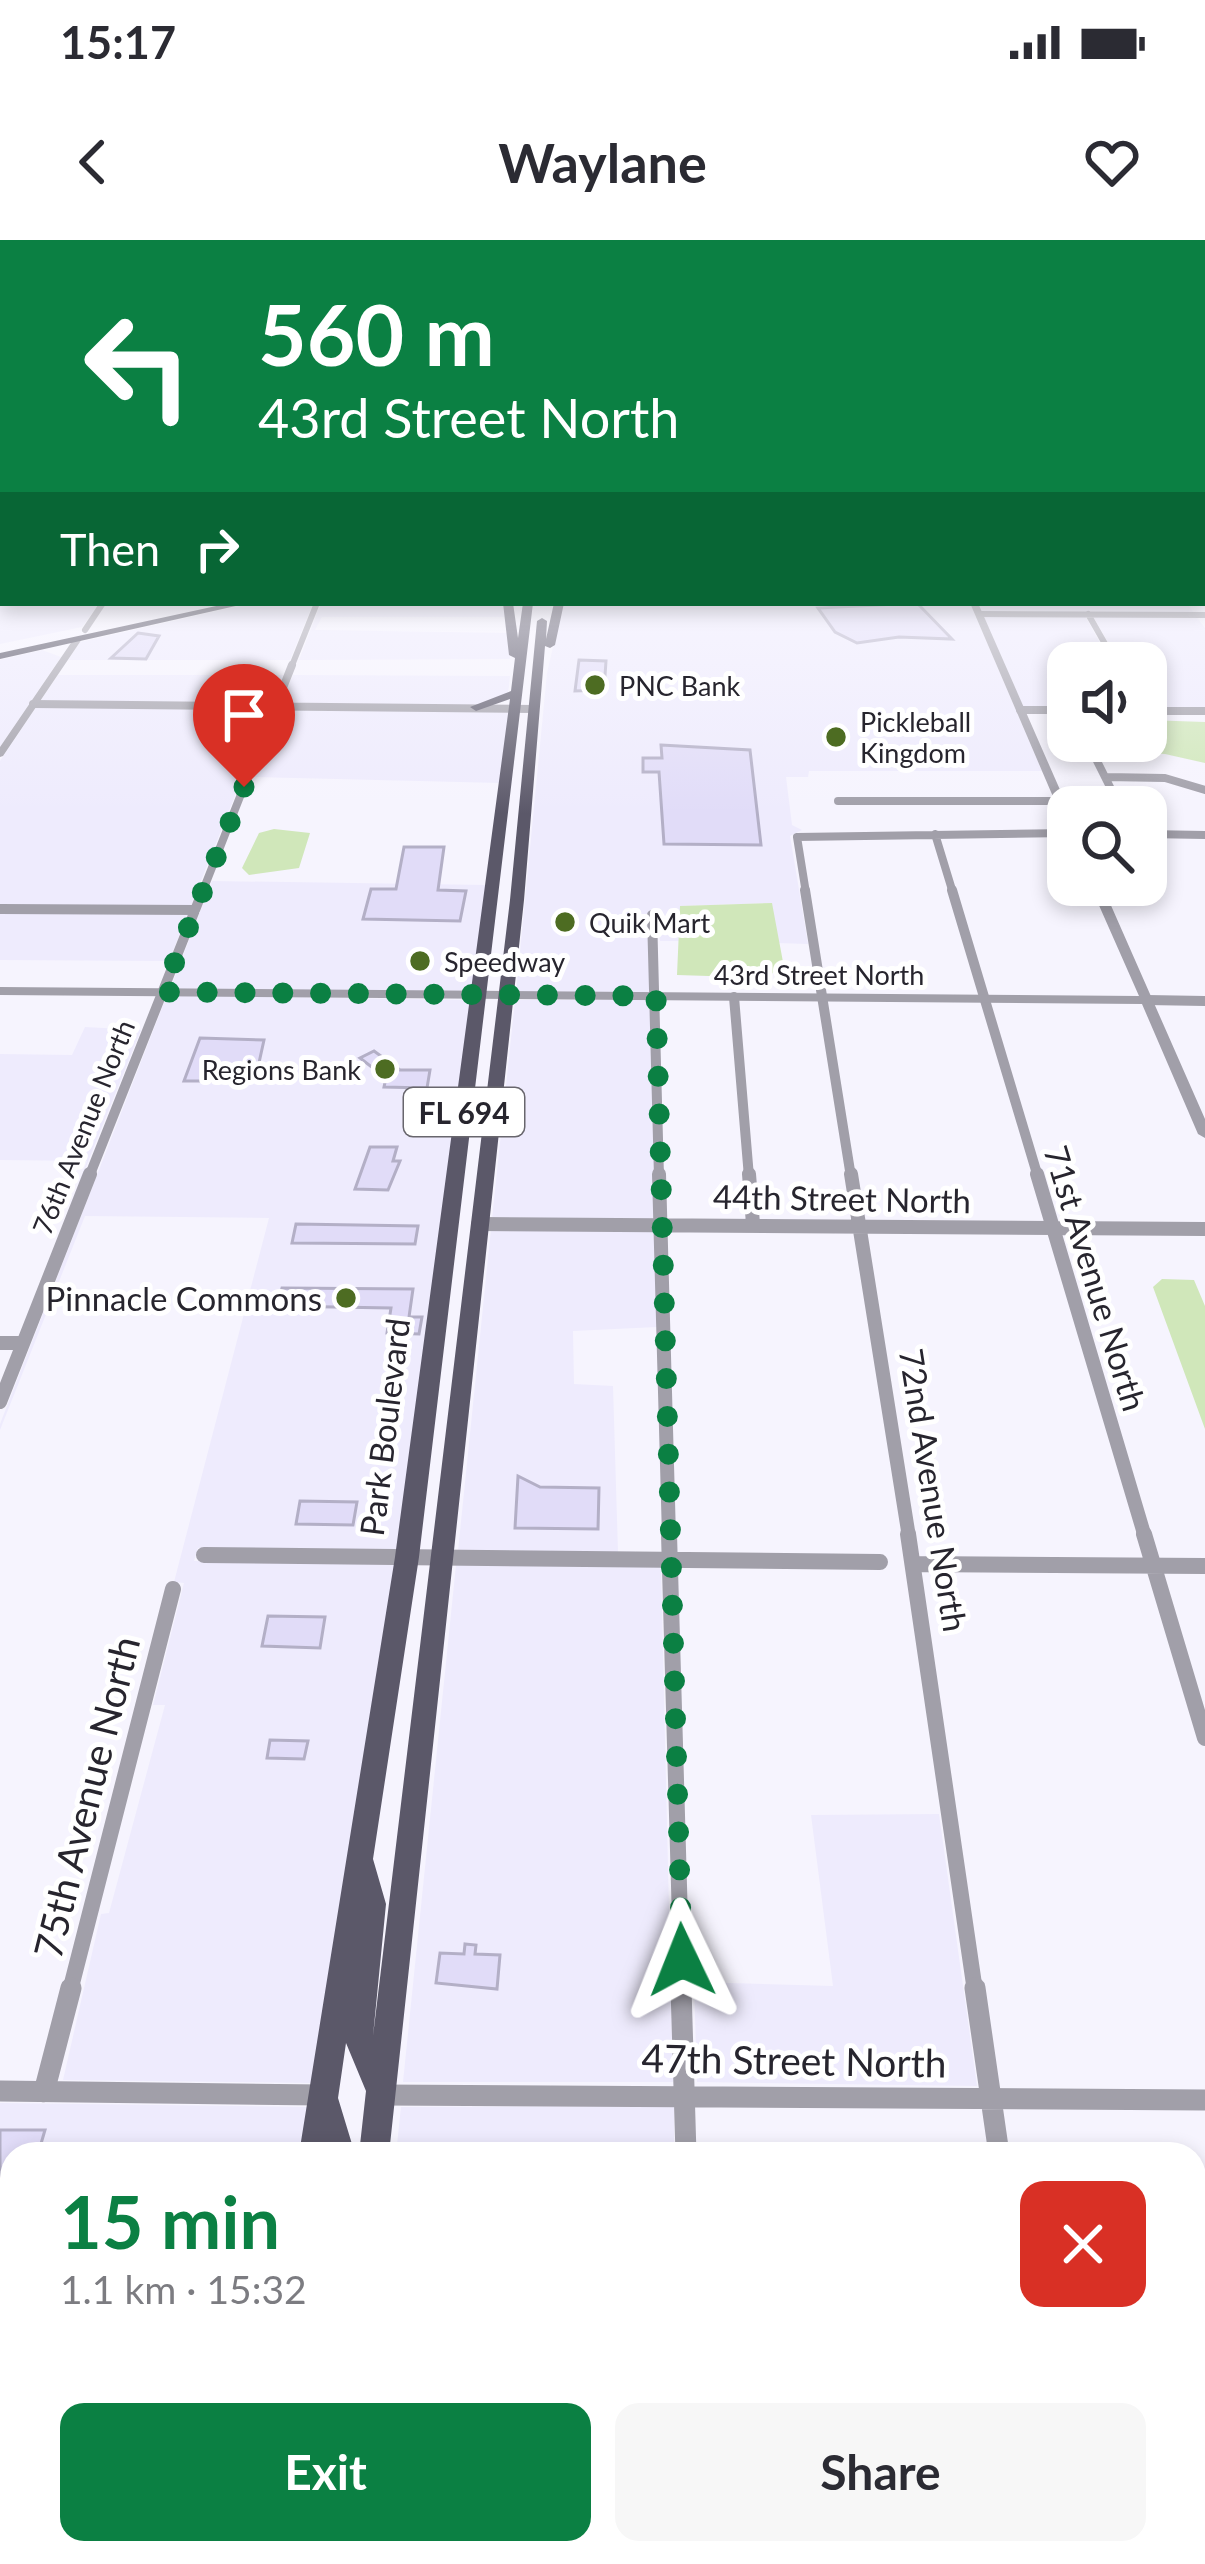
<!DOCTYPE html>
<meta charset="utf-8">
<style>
body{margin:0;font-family:Lato,sans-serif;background:#f7f7f7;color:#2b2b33;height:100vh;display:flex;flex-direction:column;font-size:45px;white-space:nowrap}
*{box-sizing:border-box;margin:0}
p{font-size:39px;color:#7c7c81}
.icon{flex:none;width:66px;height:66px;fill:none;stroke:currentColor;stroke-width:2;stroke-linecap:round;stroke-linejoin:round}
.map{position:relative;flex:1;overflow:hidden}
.drawer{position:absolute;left:0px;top:1902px;width:1206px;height:423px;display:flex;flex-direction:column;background:#fff;border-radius:36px 36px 0 0;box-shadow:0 6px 18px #0003}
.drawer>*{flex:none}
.guide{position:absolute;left:0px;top:0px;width:1206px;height:366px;box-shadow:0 6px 18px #0003;background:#0b8043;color:#fff;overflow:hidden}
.buttons{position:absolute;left:1047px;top:402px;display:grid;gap:24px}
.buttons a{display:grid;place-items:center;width:120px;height:120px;border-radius:24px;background:#fff;box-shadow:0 6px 18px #0003;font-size:60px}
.pin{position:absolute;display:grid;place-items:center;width:102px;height:102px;color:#fff;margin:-123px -51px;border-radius:50% 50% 50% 0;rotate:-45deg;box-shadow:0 0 12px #0007}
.pin .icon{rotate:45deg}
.me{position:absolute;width:132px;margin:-66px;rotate:358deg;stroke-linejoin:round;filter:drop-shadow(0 0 9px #0008)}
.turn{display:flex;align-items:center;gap:42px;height:252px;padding:0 60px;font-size:54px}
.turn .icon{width:156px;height:156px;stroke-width:2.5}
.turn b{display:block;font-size:84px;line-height:102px}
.then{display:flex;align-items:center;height:114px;padding:0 60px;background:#0003;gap:24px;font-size:45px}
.round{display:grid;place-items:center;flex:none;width:126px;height:126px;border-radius:24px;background:#f7f7f7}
.head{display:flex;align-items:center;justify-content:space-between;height:204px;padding:0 60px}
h1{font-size:72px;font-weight:700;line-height:90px;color:#0b8043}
.cta{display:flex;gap:24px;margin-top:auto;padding:24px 60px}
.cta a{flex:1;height:138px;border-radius:24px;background:#0b8043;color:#fff;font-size:48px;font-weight:700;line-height:138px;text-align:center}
.cta a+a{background:#f7f7f7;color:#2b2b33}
.status{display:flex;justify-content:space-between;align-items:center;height:84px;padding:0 60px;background:#fff;direction:ltr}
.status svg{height:33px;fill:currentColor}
header{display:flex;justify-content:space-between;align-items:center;height:156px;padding:0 60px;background:#fff;font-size:54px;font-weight:700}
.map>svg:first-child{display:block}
.built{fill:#eeebfd}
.water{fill:#d0e7ba}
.building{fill:#e1dcf8;stroke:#b3afc6;stroke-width:3}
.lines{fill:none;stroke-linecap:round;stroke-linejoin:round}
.minor-far5{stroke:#a19fa9;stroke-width:6}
.minor-far4{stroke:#a19fa9;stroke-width:8}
.minor-far3{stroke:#a19fa9;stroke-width:10}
.minor-far2{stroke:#a19fa9;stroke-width:14}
.minor-far1{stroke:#a19fa9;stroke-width:16}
.minor{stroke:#a19fa9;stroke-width:21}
.tertiary{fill:#a19fa9;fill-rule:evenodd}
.primary{fill:#5b5869;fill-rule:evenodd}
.trunk{fill:#4f4c5e;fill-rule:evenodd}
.route{stroke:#0b8043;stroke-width:21;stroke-dasharray:0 37.8}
.poi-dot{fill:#4d6c22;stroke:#fff;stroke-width:4.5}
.labels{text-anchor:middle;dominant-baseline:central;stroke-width:10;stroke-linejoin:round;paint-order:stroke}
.far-poi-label{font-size:27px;fill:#27252e;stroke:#fff;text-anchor:start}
.far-street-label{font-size:27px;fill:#27252e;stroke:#fff}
.shield{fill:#fff;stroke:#68666d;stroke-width:3}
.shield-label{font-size:30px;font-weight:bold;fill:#27252e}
.street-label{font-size:33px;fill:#27252e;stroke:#fff}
.poi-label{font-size:33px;fill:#27252e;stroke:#fff;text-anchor:end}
.near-street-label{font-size:39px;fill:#27252e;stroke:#fff}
</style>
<div class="status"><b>15:17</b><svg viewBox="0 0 49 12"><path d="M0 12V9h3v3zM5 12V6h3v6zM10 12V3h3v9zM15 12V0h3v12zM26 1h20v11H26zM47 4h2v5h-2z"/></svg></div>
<header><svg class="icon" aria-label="back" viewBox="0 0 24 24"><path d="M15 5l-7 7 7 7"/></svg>Waylane<svg class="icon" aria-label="heart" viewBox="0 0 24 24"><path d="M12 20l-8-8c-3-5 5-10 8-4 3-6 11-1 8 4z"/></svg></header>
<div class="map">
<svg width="1205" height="2324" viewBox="0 0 1205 2324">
<rect width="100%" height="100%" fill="#f6f4fe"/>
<path class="built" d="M0,290L3,363H99L82,387L0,404Z
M253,363H313L290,420H68L80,402Z
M321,363H503L507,377H322L315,390L509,393L510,419L299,420Z
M563,363H970L1042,531H809L808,537H786L792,585L802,590L790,596L808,704L777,703L771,663L681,666L682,701H660L658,673H647L650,753H516L547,433Z
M978,363H1187L1194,373H982Z
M983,376H1085L1111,423H1068V468H1024Z
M1093,376H1196L1205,388V469H1146V423H1120Z
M42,410L61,417L0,507V420Z
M58,435H284L272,464L39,463Z
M293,435L510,436L508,454L476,465L281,464Z
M37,466L270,468L169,721L0,720V521Z
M280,468L511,470L501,543L253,537Z
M212,641L486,645L472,753L170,749Z
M167,755L471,760L398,1310L198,1308L194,1321L396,1324L312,1843L63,1840L101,1674L109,1673L165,1465H153L184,1343L174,1342L269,978L85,976L0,1190V1184Z
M515,760H650L655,979H492Z
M85,787L141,790L65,979L87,921L0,920V814L72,815Z
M655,988L657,1087L573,1091L574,1144L613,1146L618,1312L458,1311L491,989Z
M456,1325L661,1327L673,1842H403Z
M939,1574L977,1846L697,1842L694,1742L833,1746L811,1575Z
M0,1863L308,1867L301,1914H12V2313H244L243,2324H0Z
M674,1866V1914H396L401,1867Z
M355,2313H678V2324H353Z"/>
<path class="water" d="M1146,480L1205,482V523L1165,514L1067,508L1070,501H1146Z
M274,589L310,593L299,628L249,635L242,628L259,593Z
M772,663L783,722L768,738L677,735L680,666Z
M1162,1039L1194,1040L1205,1066V1189L1153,1047Z"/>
<path class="building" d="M917,363L952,399L899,397L857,403L835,392L818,368Z
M138,393L159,396L146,419L111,418Z
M579,420L606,421L604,450L575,451Z
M661,505L750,510L761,605L664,604L659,532H643V518H662Z
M404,607H444L438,650L466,651L460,681L363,679L371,649H396Z
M200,798L264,800L255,841H184Z
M374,811L400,830H430L427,848L384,847L386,838L360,818Z
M370,907H397L393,921H400L388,950L355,949Z
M296,984L418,986L415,1004L292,1003Z
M282,1048L413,1049L409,1077H422L419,1094L387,1093L391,1068L277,1066Z
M518,1236L540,1247L599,1248L598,1289L515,1288Z
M300,1261L357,1262L353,1285L296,1284Z
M268,1376L325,1377L320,1408L262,1406Z
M270,1500L308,1501L304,1519L267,1518Z
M465,1704L476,1705L475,1714L500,1715L497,1749L436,1743L440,1713L464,1714Z
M0,1890H45L38,1914H12V2084L4,2115L0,2114Z
M96,2313H172L170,2324H94Z"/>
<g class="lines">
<path class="minor-far5" d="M979,374L1205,375
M1088,374L1116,423
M85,390L103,363
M291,428L317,363"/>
<path class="minor-far4" d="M33,464L535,469
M1020,470H1068
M1146,471H1205
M1097,521L1120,567
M1106,537L1165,538L1205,550
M838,561H1117
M935,594L953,653
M1146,594L1205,595
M202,653L292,425
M806,653L797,597L1068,593"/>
<path class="minor-far3" d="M805,650L851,937
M952,650L1038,937
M0,669L195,670
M652,675L659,937
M734,757L749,937
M1147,760L1205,761
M89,937L203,650"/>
<path class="minor-far2" d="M659,934L669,1297
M749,934L753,984
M851,934L909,1297
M1037,934L1145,1297
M478,984L1205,989
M0,1103H23
M0,1162L90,934"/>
<path class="minor-far1" d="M669,1294L682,1751
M908,1294L975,1751
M1144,1294L1205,1498
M204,1315L880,1322
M913,1324L1205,1326
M70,1751L173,1349"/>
<path class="minor" d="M681,1748L686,1914
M975,1748L999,1914
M0,1851L322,1855
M44,1852L71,1748
M382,1855L1205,1860
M693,2313V2324
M1064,2313L1066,2324"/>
<path class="tertiary" d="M970,363H978L1068,568V583L1063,580Z
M75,397L82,399L3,516L0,517V507Z
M1090,645H1102L1205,879V898L1198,894L1142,764L0,755V747L1139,756Z"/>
<path class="primary" d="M503,363H513L518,398L523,363H533L419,1317L373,1619L386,1664L373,1796L510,660L537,381L542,378L547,381L546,399L554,363H564L555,405L550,408L545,406L524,660L389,1914H359L366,1851L346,1803L338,1858L355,1914H299L395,1317L510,459L476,471L470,467L511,451L515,418L509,415Z
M241,2313H277L275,2324H239Z
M309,2313H345L344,2324H308Z"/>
<path class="trunk" d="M230,363H249L0,419V413Z"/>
</g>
<linearGradient id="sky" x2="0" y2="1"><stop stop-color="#9ec8d6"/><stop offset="0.43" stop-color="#fbfaff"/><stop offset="1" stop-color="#fbfaff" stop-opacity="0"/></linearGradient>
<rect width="1205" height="574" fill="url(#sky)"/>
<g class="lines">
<path class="route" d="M244,547L163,752L656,756L682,1720"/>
</g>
<g class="poi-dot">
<circle cx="595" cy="445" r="12"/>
<circle cx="836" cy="497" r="12"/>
<circle cx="565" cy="682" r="12"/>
<circle cx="420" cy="721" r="12"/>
<circle cx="385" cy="829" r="12"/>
<circle cx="346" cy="1058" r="12"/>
</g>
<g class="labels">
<g class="far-poi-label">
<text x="619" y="445">PNC Bank</text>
<text x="860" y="481">Pickleball<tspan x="860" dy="31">Kingdom</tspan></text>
<text x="589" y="682">Quik Mart</text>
<text x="444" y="721">Speedway</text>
<text x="361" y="829" text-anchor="end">Regions Bank</text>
</g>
<g class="far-street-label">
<text x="819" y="734">43rd Street North</text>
<text transform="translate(83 887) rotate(-68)">76th Avenue North</text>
</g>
<rect class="shield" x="404" y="848" width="120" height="48" rx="9"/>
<g class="shield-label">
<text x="464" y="872">FL 694</text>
</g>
<g class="street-label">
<text transform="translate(842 958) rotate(1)">44th Street North</text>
<text transform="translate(1096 1038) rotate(73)">71st Avenue North</text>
<text transform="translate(384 1187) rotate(-83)">Park Boulevard</text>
<text transform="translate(934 1250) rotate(81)">72nd Avenue North</text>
</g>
<g class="poi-label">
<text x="322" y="1058">Pinnacle Commons</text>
</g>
<g class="near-street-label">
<text transform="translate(86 1557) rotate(-76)">75th Avenue North</text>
<text transform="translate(794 1820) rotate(1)">47th Street North</text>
</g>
</g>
</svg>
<div class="buttons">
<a><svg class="icon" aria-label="sound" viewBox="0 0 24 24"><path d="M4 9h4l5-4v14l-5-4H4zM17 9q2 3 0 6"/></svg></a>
<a><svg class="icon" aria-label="search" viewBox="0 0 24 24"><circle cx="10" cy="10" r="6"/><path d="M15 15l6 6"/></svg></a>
</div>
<div class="pin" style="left:244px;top:547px;background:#d93025"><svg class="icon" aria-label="arrive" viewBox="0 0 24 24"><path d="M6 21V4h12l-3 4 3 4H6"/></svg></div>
<svg class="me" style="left:682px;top:1720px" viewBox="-20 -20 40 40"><path d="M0-17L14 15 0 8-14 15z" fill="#0b8043" stroke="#fff" stroke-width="4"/></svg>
<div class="guide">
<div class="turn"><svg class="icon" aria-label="left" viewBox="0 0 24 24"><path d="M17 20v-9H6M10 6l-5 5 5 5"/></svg><div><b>560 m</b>43rd Street North</div></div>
<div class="then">Then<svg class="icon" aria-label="right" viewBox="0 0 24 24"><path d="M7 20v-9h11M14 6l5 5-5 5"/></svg></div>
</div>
<section class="drawer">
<div class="head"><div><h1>15 min</h1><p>1.1 km · 15:32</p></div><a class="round" style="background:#d93025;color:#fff"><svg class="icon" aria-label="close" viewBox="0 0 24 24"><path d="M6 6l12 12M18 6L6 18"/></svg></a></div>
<div class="cta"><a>Exit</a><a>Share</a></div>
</section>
</div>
